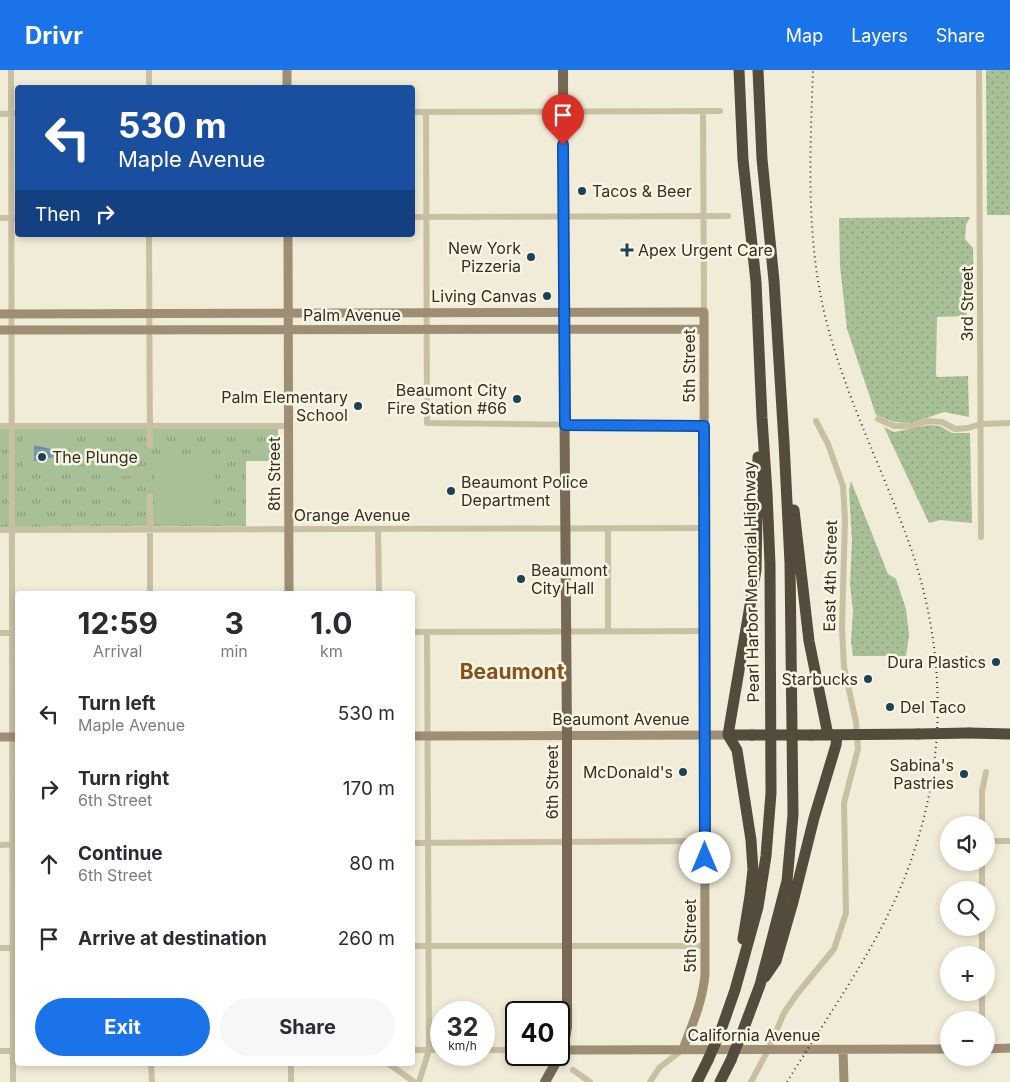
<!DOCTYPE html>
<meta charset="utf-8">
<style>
body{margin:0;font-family:Inter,sans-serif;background:#f7f7f7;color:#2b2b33;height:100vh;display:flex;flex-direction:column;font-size:19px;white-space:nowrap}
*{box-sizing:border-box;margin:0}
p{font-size:16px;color:#7c7c81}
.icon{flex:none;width:28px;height:28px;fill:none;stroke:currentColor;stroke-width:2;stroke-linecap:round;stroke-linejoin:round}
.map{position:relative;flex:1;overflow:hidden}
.details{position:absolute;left:15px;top:521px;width:400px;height:475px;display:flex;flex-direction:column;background:#fff;border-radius:5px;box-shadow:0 2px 8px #0003}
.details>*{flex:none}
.guide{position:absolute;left:15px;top:15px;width:400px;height:152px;border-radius:5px;box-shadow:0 2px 8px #0003;background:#1a4fa0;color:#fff;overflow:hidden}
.tools{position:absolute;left:940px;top:746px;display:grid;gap:10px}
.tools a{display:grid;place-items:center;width:55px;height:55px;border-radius:50%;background:#fff;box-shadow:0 2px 8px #0003;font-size:25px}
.speed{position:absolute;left:430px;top:931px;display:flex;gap:10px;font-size:25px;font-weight:700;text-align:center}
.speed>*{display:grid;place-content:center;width:65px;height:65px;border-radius:50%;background:#fff;box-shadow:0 2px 8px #0003;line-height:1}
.speed small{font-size:12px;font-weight:400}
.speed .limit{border:2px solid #111;border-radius:8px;background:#fff;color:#111}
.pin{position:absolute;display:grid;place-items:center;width:42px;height:42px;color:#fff;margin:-51px -21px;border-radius:50% 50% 50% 0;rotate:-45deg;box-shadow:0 0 5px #0007}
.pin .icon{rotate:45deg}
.me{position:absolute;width:55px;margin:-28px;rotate:0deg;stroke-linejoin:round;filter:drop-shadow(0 0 4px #0008)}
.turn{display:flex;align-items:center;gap:18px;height:105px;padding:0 20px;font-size:22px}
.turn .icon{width:65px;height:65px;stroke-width:2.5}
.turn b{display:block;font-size:35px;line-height:42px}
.then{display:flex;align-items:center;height:48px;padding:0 20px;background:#0003;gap:10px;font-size:19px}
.eta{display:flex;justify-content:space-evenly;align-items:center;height:85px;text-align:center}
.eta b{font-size:30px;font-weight:700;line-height:35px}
.button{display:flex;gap:10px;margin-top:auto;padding:10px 20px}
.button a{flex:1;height:58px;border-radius:30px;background:#1a73e8;color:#fff;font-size:20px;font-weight:700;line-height:58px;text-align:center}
.button a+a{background:#f7f7f7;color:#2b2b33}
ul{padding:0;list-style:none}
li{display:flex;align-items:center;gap:15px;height:75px;padding:0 20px}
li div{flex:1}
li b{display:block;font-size:19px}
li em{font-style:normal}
header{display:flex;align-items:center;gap:30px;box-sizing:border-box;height:70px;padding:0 25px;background:#1a73e8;color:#fff}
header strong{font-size:24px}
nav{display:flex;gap:28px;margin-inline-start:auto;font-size:18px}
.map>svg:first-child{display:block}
.grass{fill:url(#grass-dots)}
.park{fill:url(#park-tufts)}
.pitch{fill:#a8c097}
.water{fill:url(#water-rules)}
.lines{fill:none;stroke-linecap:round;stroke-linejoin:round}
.street{stroke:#c9bfa3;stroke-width:6}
.secondary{stroke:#9d8e74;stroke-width:9}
.primary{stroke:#776956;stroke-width:10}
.highway{stroke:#554b3c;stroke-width:11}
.rail{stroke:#342e25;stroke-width:2;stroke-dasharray:1 4;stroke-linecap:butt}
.highway-bridge{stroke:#554b3c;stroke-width:11}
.route-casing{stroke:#114b97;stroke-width:12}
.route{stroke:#1a73e8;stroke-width:9}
.poi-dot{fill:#1a4356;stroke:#f9f5e3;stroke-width:2}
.labels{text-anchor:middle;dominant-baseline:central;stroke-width:5;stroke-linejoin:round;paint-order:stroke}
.poi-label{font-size:16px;fill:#342e25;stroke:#f9f5e3;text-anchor:end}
.street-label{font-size:16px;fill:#342e25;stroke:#f9f5e3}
.district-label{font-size:21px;font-weight:bold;fill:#85511c;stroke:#f9f5e3}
</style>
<header>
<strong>Drivr</strong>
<nav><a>Map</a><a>Layers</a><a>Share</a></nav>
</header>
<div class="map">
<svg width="1010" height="1012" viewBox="0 0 1010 1012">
<defs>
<pattern id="grass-dots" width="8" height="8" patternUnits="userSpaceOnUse" patternTransform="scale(1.25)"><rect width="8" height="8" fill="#a8c097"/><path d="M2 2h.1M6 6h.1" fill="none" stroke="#8a9c7b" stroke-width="1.8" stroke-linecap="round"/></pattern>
<pattern id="park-tufts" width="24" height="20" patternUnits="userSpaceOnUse" patternTransform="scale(1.25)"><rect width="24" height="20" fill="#a8c097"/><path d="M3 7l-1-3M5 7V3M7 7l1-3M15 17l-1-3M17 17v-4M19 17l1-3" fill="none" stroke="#8a9c7b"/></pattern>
<pattern id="water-rules" width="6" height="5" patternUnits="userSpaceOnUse" patternTransform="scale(1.25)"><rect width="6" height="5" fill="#759daf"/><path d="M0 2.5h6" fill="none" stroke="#61808e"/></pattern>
</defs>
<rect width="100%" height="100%" fill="#f1ecd7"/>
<path class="grass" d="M986,0H1010V145H987Z
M970,147L966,155L965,169L973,178L974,231L966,235L967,246L937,247L936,304L937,307L968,306L969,347L944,342L912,353L894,352L876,345L847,259L840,196L839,148Z
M929,355L940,356L952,363H970L972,453L940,450L929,453L884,357L894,362Z
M851,411L888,504L896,509L906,539L909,565L906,586H853L851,571L853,541L850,514L852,471L849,420Z"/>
<path class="park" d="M0,355L278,357V391H246V456L0,457Z"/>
<path class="pitch" d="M23,366L56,367V372H61V402L23,401Z
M117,387L124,397L137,389V407L108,405L107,392Z
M155,390H214L213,451H155Z"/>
<path class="water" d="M34,375L55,380V387L34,391Z"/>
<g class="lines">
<path class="street" d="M11,0L13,1012
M149,0V18
M979,0L981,467
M703,41L704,242
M412,42L720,41
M426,42L427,353L704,356
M0,44L18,43
M412,147L728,146
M0,148H18
M149,165L150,376
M878,349L894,356H912L928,351L942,352L955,359L968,358L981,354L1010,353
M0,356H289
M150,426V524
M378,459L379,524
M608,459V561
M0,460L704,458
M412,562L704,561
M0,563H18
M982,755V721L986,702
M986,771H1010
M412,773L705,771
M0,775L18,774
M982,792V820
M982,858V885
M412,876H705
M0,878H18
M982,922V950
M412,980H441
M484,980H516
M0,981H16
M151,994L152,1012
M291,994V1012
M389,994L414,1012
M573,1000L590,1012
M419,1012L429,980L427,562
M650,1012L659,998L682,980
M751,1012L768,980L784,943L797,924L834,879L846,843L844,733L858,679L856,652L844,597L842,558L845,449L843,416L828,374L816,351"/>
<path class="secondary" d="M287,0V18
M288,165L289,524
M0,244L704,242L705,904C703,931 692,955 683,979
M0,260L704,259
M412,666L728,665
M0,667H18
M986,979L1010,978
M563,980L949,979
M843,980L844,1012"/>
<path class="primary" d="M563,0L564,286
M545,1012L563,980L567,957V666L564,287"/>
<path class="highway" d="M794,440L809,571L828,665
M969,663L1010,664
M728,665H752
M811,665L918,664
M743,869L750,826L753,800L751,770L737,680L728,665L756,500L758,387
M765,907L776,891L793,832L814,748L836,675L837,665
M721,960L735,920L758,837L766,786L771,723L770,494L767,423L762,348L756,212L743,90L739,0
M742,963L760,915L787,811L793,745L790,493L784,372L774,211L762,89L758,0
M697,1012L708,990
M720,1012L731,990"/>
<path class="rail" d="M787,1012C834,935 891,860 917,772C949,670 943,561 905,462C880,395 848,330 829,261C805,176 810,88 813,0"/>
<path class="highway-bridge" d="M918,664L969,663
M752,665H811
M708,990L721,960
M731,990L742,963"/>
</g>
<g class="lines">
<g class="route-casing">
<path id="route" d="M563,75L565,355L704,356L705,788"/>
</g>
<use href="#route" class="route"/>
</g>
<g class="poi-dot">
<circle cx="582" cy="121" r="5"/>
<path d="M624.5 172.5h5v5h5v5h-5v5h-5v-5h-5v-5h5z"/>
<circle cx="531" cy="187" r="5"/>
<circle cx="547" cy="226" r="5"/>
<circle cx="517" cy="329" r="5"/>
<circle cx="358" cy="336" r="5"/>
<circle cx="42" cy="387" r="5"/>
<circle cx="451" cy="421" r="5"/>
<circle cx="521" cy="509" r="5"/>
<circle cx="996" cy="592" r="5"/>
<circle cx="868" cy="609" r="5"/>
<circle cx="890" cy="637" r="5"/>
<circle cx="683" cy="702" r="5"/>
<circle cx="964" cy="704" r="5"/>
</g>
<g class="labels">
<g class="poi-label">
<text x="592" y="121" text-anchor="start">Tacos &amp; Beer</text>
<text x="521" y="178">New York<tspan x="521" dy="18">Pizzeria</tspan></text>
<text x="638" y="180" text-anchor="start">Apex Urgent Care</text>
<text x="537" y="226">Living Canvas</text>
<text x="507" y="320">Beaumont City<tspan x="507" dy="18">Fire Station #66</tspan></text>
<text x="348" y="327">Palm Elementary<tspan x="348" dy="18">School</tspan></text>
<text x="52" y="387" text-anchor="start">The Plunge</text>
<text x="461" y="412" text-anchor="start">Beaumont Police<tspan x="461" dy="18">Department</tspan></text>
<text x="531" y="500" text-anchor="start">Beaumont<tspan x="531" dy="18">City Hall</tspan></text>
<text x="986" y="592">Dura Plastics</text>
<text x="858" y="609">Starbucks</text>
<text x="900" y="637" text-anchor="start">Del Taco</text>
<text x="954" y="695">Sabina's<tspan x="954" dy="18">Pastries</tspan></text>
<text x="673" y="702">McDonald's</text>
</g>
<g class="street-label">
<text transform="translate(967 234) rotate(-90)">3rd Street</text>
<text x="352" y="245">Palm Avenue</text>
<text transform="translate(689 296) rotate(-90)">5th Street</text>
<text transform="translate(274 404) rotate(-90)">8th Street</text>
<text x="352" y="445">Orange Avenue</text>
<text transform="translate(830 506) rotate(-89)">East 4th Street</text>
<text transform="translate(751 512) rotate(-91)">Pearl Harbor Memorial Highway</text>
<text x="621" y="649">Beaumont Avenue</text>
<text transform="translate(552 712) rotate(-90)">6th Street</text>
<text transform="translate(690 866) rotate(-90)">5th Street</text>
<text x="754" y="965">California Avenue</text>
</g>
<g class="district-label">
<text x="512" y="601">Beaumont</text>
</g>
</g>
</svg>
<div class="tools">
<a><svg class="icon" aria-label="sound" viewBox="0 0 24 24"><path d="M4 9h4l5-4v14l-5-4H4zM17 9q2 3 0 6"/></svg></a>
<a><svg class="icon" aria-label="search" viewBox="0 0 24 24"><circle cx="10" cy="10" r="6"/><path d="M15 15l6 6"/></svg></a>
<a>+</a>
<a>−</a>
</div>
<div class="speed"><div>32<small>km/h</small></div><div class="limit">40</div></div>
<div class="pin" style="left:563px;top:75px;background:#d93025"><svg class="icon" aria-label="arrive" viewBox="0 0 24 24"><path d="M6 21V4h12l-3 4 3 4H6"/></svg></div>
<svg class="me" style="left:705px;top:788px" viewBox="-20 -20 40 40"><circle r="19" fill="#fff"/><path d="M0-13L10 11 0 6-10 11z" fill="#1a73e8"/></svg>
<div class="guide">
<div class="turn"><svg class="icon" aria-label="left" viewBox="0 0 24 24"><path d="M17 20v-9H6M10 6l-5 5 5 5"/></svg><div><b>530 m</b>Maple Avenue</div></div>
<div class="then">Then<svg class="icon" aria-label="right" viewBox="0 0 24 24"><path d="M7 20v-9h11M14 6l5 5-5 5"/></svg></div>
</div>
<section class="details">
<div class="eta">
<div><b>12:59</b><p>Arrival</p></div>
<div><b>3</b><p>min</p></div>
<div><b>1.0</b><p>km</p></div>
</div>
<ul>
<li><svg class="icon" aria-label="left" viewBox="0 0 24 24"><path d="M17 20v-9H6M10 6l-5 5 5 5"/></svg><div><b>Turn left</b><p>Maple Avenue</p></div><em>530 m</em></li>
<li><svg class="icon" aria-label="right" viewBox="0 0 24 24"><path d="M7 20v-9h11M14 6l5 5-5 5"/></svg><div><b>Turn right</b><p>6th Street</p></div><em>170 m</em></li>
<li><svg class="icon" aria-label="ahead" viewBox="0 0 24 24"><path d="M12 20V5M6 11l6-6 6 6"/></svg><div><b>Continue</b><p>6th Street</p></div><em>80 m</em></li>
<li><svg class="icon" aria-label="arrive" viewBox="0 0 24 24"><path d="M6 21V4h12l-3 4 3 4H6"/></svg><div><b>Arrive at destination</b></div><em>260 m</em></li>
</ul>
<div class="button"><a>Exit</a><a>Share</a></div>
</section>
</div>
